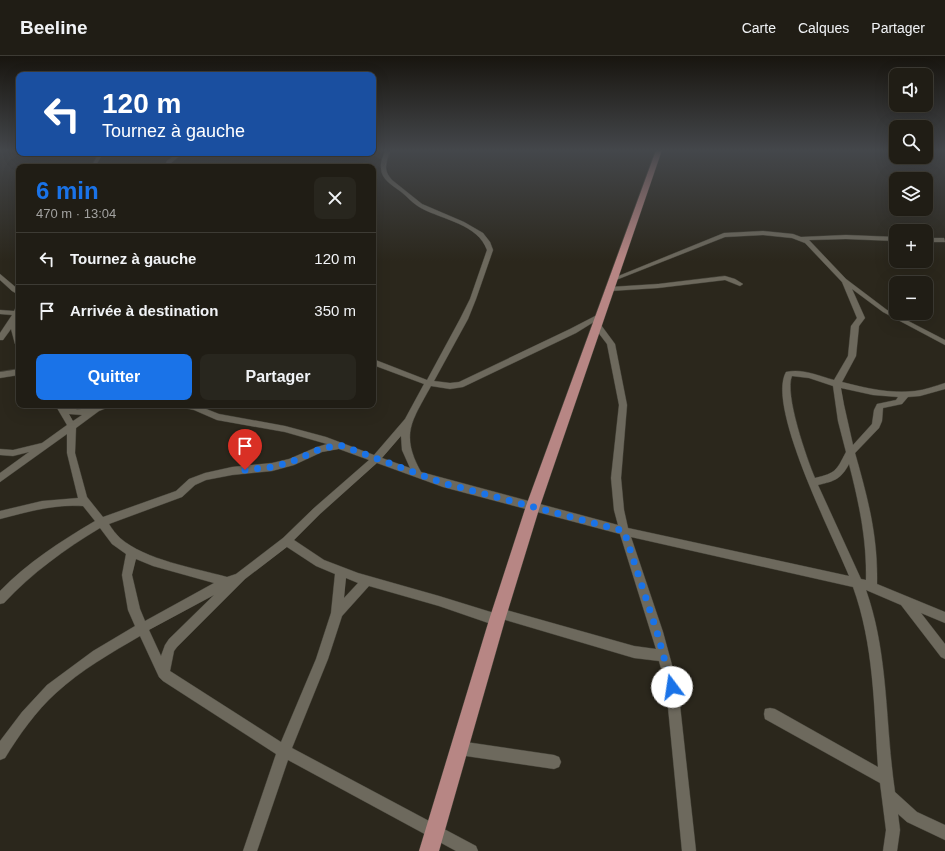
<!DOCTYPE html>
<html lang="fr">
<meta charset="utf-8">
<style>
body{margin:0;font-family:Arial,sans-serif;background:#28261e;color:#f1f3f6;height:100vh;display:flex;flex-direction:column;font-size:15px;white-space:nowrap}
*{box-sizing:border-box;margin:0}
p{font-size:13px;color:#a2a2a0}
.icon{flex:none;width:22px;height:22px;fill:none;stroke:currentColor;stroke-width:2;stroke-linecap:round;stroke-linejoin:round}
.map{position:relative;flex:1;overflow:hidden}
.details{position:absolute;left:16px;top:108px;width:360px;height:244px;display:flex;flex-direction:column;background:#201d15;border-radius:8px;box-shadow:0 4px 16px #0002,0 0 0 1px #3d3b34}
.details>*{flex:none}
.guide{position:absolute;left:16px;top:16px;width:360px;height:84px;border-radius:8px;box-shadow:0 4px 16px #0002,0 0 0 1px #3d3b34;background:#1a4fa0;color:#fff;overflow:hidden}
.controls{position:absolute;left:889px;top:12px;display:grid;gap:8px}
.controls a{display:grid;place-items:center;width:44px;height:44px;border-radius:8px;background:#201d15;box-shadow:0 4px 16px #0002,0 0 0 1px #3d3b34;font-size:20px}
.pin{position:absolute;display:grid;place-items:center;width:34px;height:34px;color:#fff;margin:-41px -17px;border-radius:50% 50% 50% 0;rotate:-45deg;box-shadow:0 0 4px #0007}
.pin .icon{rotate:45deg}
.me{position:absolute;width:44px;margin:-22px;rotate:346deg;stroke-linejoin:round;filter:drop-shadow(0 0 3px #0008)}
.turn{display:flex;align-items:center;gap:14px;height:84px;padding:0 20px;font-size:18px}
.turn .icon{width:52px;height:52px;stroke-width:2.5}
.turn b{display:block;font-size:28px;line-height:34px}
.round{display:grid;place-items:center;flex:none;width:42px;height:42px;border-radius:8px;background:#28261e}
.head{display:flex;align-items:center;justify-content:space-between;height:68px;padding:0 20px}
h1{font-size:24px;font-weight:600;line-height:30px;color:#1a73e8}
.action{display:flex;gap:8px;margin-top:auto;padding:8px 20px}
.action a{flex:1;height:46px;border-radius:8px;background:#1a73e8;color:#fff;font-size:16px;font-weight:600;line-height:46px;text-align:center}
.action a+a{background:#28261e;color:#f1f3f6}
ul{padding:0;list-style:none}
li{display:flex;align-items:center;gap:12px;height:52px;padding:0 20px;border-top:1px solid #3d3b34}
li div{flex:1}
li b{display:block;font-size:15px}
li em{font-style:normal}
header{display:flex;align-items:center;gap:24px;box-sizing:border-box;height:56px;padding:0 20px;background:#201d15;border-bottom:1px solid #3d3b34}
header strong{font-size:19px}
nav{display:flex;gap:22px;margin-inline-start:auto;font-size:14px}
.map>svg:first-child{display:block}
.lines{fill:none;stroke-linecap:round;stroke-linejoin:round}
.street-casing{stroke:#444238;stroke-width:1}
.primary-casing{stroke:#444238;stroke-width:1}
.street{fill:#6d695d;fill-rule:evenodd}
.primary{fill:#b78684;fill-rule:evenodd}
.route{stroke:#1a73e8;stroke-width:7;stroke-dasharray:0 12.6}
</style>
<header>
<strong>Beeline</strong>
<nav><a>Carte</a><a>Calques</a><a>Partager</a></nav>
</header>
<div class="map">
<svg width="945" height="795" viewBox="0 0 945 795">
<rect width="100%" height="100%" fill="#2b271c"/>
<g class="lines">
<g class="street-casing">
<path id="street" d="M386,94H390C387,106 382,113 392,124L422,148L464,166L483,177L490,186L493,194L476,243L468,263L434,325L450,327L459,326L570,273L599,258L601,257L605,259L576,277L463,331L450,333L431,330C412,365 400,378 421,416L618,469L614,454L611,422L619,349L607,288L594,271L598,269H601L615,288L627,349L621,422L624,454L628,472L849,520C834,482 766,351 786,316C802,312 819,320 834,324L848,300L851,270L857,262L842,226L805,187L792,182L763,179L725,181L616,224L611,223L724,177L763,175L793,178L801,181L846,179L896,181V185L846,183L809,184L846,223L887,254L945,284V289L883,256L852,233L865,262L859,270L856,300L842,326C865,332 891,338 915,335C925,334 935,330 945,327V333L920,340L908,341L902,348L883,352L882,365L879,372L855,397C868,443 878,480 877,528L945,556V567L921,557L945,588V603L941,601L901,549L866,534C889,599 885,668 895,736L917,756L945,769V784L907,766L898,758L900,774L897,795H883L886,774L880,727L765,663L764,658L765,653L770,652L775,653L878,711C874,651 874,589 853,531L631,481L663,576L678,631L696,795H682L666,631L659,605L634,602L502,563L501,568L497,570L439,550L369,530L342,560L328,603L292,692L476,790L478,795H456L288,704L257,795H243L276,698L163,625L159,621L140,580C111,597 81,614 56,637C36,655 19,679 5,702L0,704V685L22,656L47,629L93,595L135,570L128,554L122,519L126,498L112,488L100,472C65,493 32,517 4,547L0,548V535C27,507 61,485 95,465L83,450C54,448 27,456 0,463V455L42,445L78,442L67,397V378L0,426V417L29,396L13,400L0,399V393L13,394L42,387L67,369L57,352L58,350C64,348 68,353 74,353C86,354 98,349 110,349L109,351L99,355L76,372L75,397L87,441L103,461L176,435L189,423L205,417L232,411L272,407L289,403L317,391L327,388L285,376L217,364L194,354L180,351L179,349H196L219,358L285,370L326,381L374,399L405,363L424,328L373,309V303L427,324L460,263L470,243L487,194C478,168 443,164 421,152C413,148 407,140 400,135C392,129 381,123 381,112C380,106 384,99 386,94ZM792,320L809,322L833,330L838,365L846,396C836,415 836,417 815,422C807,403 784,338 792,320ZM841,332L873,339L898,341L896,344L877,348L874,354L872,368L853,389L844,349ZM69,358L82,359L73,365ZM401,380L402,394L410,412L382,402ZM339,393L369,404L314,452L283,482L236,518L227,521C195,512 145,504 120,482C116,478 112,473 109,468L182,441L195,429L206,424L232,419L272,415L294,409L322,396ZM377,407L443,431L620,478L656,593L634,590L499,552L495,553L494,557L439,540L358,517L324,504L294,484L320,458ZM849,408C859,447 867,484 866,524L861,523L818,429C835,425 841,423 849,408ZM287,491L316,510L335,518L331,557L316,603L281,686L170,615L174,595L177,591L245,523ZM136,503L153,510L214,527L145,565L140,553L132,519ZM346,522L358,527L344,542ZM214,539L169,583L165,589L161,600L149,574Z
M99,97H103L95,111H91Z
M178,97H183L171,107L168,111H164L167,105Z
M926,182H944L945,186H926Z
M0,218L19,234V239L12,235L0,224Z
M725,220L735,223L743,228L740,230L725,224L658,232L610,235L607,233L610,231L658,228Z
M19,248V259L16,266L19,276V290L15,288L11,273L3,284H0V277L12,259L0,258V254L14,255L17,249Z
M19,313V319L0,322V316Z
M459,685L554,699L559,701L561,706L559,711L554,713L459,699L454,697L452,692L454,687Z"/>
</g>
<g class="primary-casing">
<path id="primary" d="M656,94H662L540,450L505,564L439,795H419L489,564L526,450Z"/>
</g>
<use href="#street" class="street"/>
<use href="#primary" class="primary"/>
</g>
<linearGradient id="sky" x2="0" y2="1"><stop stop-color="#18150f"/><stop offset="0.46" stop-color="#44474b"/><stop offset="1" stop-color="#44474b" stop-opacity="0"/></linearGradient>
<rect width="945" height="205" fill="url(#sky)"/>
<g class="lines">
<path class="route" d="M245,414L272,411L291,406L320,393L340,389L443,427L624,475L657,576L672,631"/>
</g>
</svg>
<div class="controls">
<a><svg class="icon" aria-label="sound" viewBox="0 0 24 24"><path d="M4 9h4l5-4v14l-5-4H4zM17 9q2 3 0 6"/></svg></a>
<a><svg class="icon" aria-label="search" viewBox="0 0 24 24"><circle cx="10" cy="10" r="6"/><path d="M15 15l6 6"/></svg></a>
<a><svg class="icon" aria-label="layers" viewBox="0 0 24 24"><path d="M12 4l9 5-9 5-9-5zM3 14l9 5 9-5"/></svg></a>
<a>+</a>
<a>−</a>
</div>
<div class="pin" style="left:245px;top:414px;background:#d93025"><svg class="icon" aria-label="arrive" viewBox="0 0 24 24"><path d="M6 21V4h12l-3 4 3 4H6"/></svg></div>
<svg class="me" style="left:672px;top:631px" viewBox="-20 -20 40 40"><circle r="19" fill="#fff"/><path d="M0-13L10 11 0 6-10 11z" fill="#1a73e8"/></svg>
<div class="guide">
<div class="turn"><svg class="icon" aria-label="left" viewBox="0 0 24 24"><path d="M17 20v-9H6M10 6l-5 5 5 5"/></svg><div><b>120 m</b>Tournez à gauche</div></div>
</div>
<section class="details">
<div class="head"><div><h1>6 min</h1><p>470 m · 13:04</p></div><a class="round"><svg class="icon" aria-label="close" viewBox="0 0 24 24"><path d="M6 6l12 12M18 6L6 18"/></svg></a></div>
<ul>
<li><svg class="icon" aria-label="left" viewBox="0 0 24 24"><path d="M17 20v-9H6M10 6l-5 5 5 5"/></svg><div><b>Tournez à gauche</b></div><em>120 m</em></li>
<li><svg class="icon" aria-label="arrive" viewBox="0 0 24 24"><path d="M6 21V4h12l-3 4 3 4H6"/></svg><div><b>Arrivée à destination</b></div><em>350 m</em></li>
</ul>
<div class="action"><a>Quitter</a><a>Partager</a></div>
</section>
</div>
